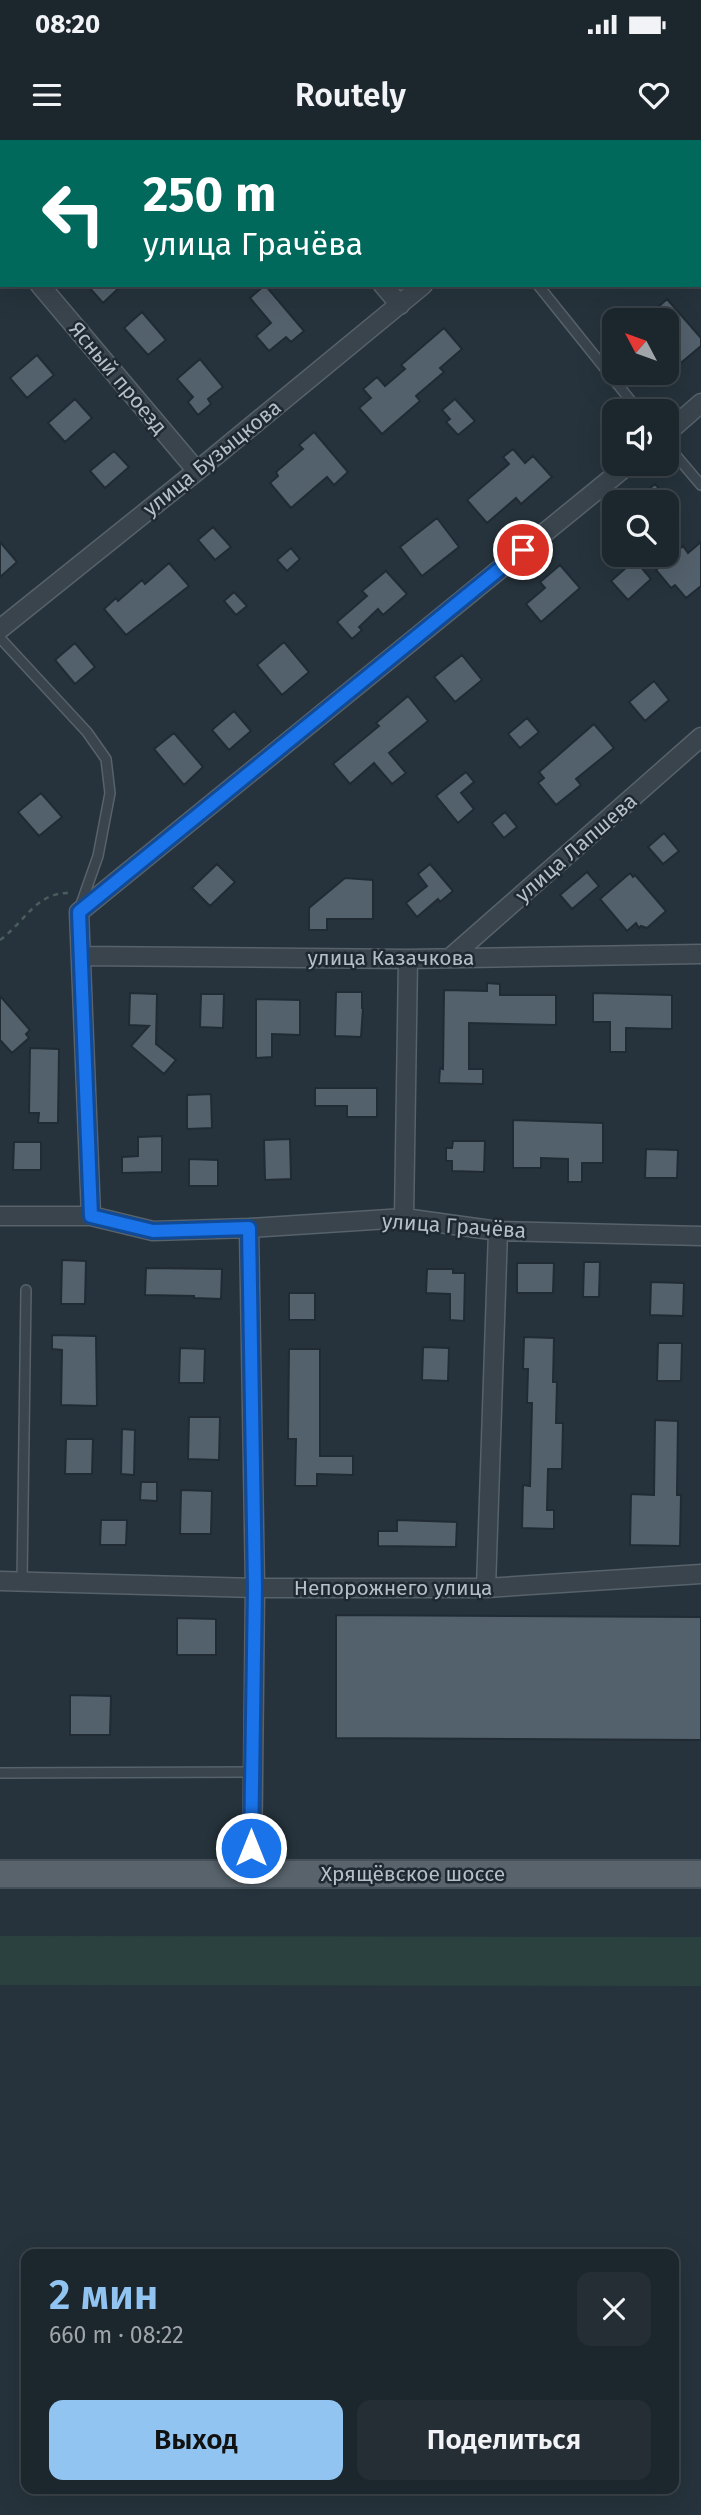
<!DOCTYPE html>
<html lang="ru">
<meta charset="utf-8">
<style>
body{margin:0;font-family:"Fira Sans",sans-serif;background:#252e35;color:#f1f3f6;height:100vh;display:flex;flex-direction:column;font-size:26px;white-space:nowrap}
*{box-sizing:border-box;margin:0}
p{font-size:23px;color:#a0a5aa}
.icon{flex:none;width:38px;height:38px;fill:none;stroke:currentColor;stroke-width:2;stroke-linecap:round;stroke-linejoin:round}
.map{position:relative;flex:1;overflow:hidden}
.details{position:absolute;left:21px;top:2109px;width:658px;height:245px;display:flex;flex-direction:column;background:#1c262d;border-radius:14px;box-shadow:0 7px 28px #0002,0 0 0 2px #3a4349}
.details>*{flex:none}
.banner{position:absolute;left:0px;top:0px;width:702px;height:147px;box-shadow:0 7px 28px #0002,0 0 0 2px #3a4349;background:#00695c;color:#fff;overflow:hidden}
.needle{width:46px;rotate:311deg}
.fabs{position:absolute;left:602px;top:168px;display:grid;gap:14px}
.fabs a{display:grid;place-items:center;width:77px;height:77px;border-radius:14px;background:#1c262d;box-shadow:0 7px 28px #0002,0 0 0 2px #3a4349;font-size:35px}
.pin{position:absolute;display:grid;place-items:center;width:60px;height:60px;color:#fff;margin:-30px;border:4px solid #fff;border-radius:50%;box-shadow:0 2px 7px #0007}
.me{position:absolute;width:77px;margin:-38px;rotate:0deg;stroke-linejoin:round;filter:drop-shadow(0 0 5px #0008)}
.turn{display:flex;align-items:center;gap:24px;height:147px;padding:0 28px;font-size:32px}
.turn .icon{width:91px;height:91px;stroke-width:2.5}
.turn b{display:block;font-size:49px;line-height:60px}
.round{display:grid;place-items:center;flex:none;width:74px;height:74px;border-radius:14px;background:#252e35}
.head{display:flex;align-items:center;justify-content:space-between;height:119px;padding:0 28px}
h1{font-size:42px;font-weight:600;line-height:52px;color:#91c4f1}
.button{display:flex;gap:14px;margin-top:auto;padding:14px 28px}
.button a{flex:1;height:80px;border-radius:14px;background:#91c4f1;color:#111;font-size:28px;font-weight:600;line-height:80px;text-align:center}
.button a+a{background:#252e35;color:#f1f3f6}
.status{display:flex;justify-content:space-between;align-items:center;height:49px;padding:0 35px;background:#1c262d;direction:ltr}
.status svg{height:19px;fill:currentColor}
header{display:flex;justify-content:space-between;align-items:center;height:91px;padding:0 28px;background:#1c262d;font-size:32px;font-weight:600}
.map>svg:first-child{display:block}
.green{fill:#2b413f}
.building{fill:#53616c;stroke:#202b34;stroke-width:2}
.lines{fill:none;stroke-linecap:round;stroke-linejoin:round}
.service-casing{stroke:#57626b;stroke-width:12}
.minor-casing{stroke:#57626b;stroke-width:21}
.primary-casing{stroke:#455059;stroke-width:30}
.path{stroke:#4a5d5d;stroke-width:2.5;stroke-dasharray:5 5;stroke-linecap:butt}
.service{stroke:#39444d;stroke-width:9}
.minor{stroke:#39444d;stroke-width:18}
.primary{stroke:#58636c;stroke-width:26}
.route-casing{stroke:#114b97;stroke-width:18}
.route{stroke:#1a73e8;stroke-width:12}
.labels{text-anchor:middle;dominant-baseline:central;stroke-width:5;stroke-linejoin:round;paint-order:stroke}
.street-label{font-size:21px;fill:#b5bfc8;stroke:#1e2932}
</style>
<div class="status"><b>08:20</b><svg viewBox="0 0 49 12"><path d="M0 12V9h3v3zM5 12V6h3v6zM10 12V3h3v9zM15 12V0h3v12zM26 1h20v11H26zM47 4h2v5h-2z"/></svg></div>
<header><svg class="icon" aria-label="menu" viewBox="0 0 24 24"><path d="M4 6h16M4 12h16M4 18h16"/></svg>Routely<svg class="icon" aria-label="heart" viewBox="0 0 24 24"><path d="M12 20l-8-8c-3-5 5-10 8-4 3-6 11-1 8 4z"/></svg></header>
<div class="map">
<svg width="701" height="2375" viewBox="0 0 701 2375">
<rect width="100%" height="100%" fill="#26333c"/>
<path class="green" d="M0,1796L701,1797V1846L0,1845Z"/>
<path class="building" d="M87,145H122L103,163Z
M265,145L304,191L291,202L286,197L269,211L256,196L271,183L250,158Z
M667,159L701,198V206L676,227L674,225L667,231V180L657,168Z
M142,172L166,200L148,215L124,188Z
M444,188L462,209L440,228L444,232L416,256L420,261L382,294L359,268L371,258L363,249L377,237L385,246L405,229L401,225Z
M37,215L54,235L27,258L10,238Z
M200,219L223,247L208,259L211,264L198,275L188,262L193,257L177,239Z
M75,259L92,278L65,302L48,283Z
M455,259L475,281L458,295L446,282L450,279L442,270Z
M314,292L348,332L334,345L327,337L291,368L270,343L278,336L276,332L303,309L299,305Z
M513,309L525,323L533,316L552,337L521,364L516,358L487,383L467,360L509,324L503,317Z
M114,311L129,327L105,348L90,331Z
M655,344L671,362H633Z
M437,378L459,407L422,436L400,407Z
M213,387L231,407L215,420L198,400Z
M0,402L17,422L0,437Z
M701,402V446L686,458L675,445L671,448L656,430L683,406L688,413Z
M291,408L300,419L287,431L277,420Z
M635,420L651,439L628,460L611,441Z
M169,423L189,446L126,495L104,469L116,458L118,461L142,440L145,444Z
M560,425L580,448L541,482L526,464L545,448L540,442Z
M386,431L407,454L383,475L378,469L359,487L362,490L352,499L337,482L367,456L362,451Z
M234,452L247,466L236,475L224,461Z
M284,502L309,532L282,555L257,525Z
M75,503L95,527L75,544L55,520Z
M462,515L482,540L455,562L434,537Z
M654,541L669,560L645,581L629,562Z
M408,556L428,581L389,613L406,633L392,644L374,623L350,644L333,624L379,586L376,583Z
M234,571L251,591L229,610L212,590Z
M527,578L539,592L520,608L508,594Z
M594,584L614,608L576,639L581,645L556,665L538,643L544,638L539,632Z
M174,593L203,627L184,645L154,609Z
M466,632L474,642L461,653L474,669L458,683L436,656Z
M41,653L62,677L39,696L18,672Z
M505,672L517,687L504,698L492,683Z
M664,693L679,711L663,724L648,707Z
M217,724L235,742L210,766L192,748Z
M430,724L453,751L440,762L438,759L417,777L406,763L427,746L418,734Z
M587,732L599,746L572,769L560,755Z
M630,733L633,737L635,735L666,771L647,788L641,786L639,788L636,783L627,791L600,759Z
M345,738L373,740V779H327V790H309V768Z
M487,843L500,844V855H556V885L469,883V929H483V944L439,943L440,928L443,929L444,850L487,851Z
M336,852H362V868H363L361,897L335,896Z
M130,853L157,854L156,904L176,920L164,934L131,906L149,886L129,885Z
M593,853L672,855V889L626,888V912H610V882H593Z
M201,854H224L223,888L200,887Z
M0,856L30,890L26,894L29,898L12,913L0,900Z
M256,859L300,860V895L272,894V917L256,918Z
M30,908L59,909L58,983H38L39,973H29Z
M315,948H377V977H347V966H315Z
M211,954L212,988L187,989V955Z
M513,980L603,983V1023H582V1042H568V1019L541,1018V1028H513Z
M162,996V1032L122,1033V1017L138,1016V997Z
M290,999L291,1039L265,1040L264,1000Z
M453,1001H485L484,1032L452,1031V1021H446V1008H452Z
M14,1002H41V1030H13Z
M646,1009L678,1010L677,1038H645Z
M189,1019L218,1020V1046H189Z
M62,1120L86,1121L85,1164H61Z
M584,1122H600L599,1157H583Z
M517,1123H554L553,1153H517Z
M146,1128L222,1129L221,1159L194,1158V1156L145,1155Z
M427,1129H453V1133H465L464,1181L450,1180V1154L426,1153Z
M651,1142L684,1143L683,1176L650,1175Z
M289,1153H315V1180H289Z
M52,1195L96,1196L97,1266L61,1265L62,1210L52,1209Z
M524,1197L554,1198L553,1242H557L556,1283H563L562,1329H548L547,1370H554V1389L522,1388L523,1345L530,1346L532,1263H527L528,1229H523Z
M658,1203H682L681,1241H657Z
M423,1207L449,1208L448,1241L422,1240Z
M180,1208L205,1209L204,1243H179Z
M289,1209H320V1316H353V1335L317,1334V1346H295L296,1299H288Z
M189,1277H220L219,1320L188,1319Z
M655,1280L678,1281L677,1355H681L680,1406L630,1405L631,1354L654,1355Z
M122,1289L135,1290L134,1335L121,1334Z
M66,1299H93L92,1334H65Z
M141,1342H157V1361L140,1360Z
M181,1350L212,1351L211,1394H180Z
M101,1380H127L126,1405H100Z
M397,1380L457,1382L456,1407L378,1406V1391H397Z
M336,1475L701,1477V1600L336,1598Z
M177,1478L216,1479V1515H177Z
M70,1555L111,1556L110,1595H70Z"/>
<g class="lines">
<g class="service-casing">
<path id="service" d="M538,145L639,271
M667,305L701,345
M0,498L87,592L106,619L110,653L98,716L80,767
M22,1442L26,1150
M0,1633L251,1632"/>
</g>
<g class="minor-casing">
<path id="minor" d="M258,0L260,2
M588,2L590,0
M0,98L2,100
M40,145L197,331
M383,145L400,165
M667,293L701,263
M0,489L197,331L423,145
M81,816L408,819L701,814
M450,818L701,597
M0,1076H91L153,1091L249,1088L404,1078L498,1091L701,1096
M91,1076L79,772L629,324
M404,1078L408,819
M249,1088L255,1448L252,1734
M0,1441L255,1448H486L701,1434
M486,1448L498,1091"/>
</g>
<g class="primary-casing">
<path id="primary" d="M0,1734H701"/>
</g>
<path class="path" d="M0,800C25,782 36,752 70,753"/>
<use href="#service" class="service"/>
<use href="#minor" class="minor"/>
<use href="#primary" class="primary"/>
</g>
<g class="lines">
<g class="route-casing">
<path id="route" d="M251,1708L255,1448L249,1088L153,1091L91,1076L79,772L523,410"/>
</g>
<use href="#route" class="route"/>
</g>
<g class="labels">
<g class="street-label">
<text transform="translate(118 238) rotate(50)">Ясный проезд</text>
<text transform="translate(212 318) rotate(-39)">улица Бузыцкова</text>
<text transform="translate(576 708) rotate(-41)">улица Лапшева</text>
<text x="391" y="818">улица Казачкова</text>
<text transform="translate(454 1086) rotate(4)">улица Грачёва</text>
<text x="393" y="1448">Непорожнего улица</text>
<text x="413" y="1734">Хрящёвское шоссе</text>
</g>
</g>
</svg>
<div class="fabs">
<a><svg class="needle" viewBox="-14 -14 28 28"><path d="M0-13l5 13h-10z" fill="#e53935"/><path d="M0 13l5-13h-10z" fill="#a0a5aa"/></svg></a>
<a><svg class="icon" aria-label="sound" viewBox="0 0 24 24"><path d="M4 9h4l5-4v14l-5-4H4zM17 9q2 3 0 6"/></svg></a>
<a><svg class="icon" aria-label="search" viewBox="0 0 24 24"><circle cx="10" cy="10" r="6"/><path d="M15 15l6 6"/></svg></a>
</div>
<div class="pin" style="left:523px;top:410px;background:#d93025"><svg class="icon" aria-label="arrive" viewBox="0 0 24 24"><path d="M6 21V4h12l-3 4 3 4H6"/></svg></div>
<svg class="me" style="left:251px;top:1708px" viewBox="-20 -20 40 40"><circle r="17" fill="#1a73e8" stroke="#fff" stroke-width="3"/><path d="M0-11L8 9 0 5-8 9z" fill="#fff"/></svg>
<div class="banner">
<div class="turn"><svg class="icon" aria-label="left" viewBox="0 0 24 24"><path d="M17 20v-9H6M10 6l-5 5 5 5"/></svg><div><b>250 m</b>улица Грачёва</div></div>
</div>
<section class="details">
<div class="head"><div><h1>2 мин</h1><p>660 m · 08:22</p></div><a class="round"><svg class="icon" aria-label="close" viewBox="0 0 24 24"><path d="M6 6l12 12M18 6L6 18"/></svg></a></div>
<div class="button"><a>Выход</a><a>Поделиться</a></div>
</section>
</div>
